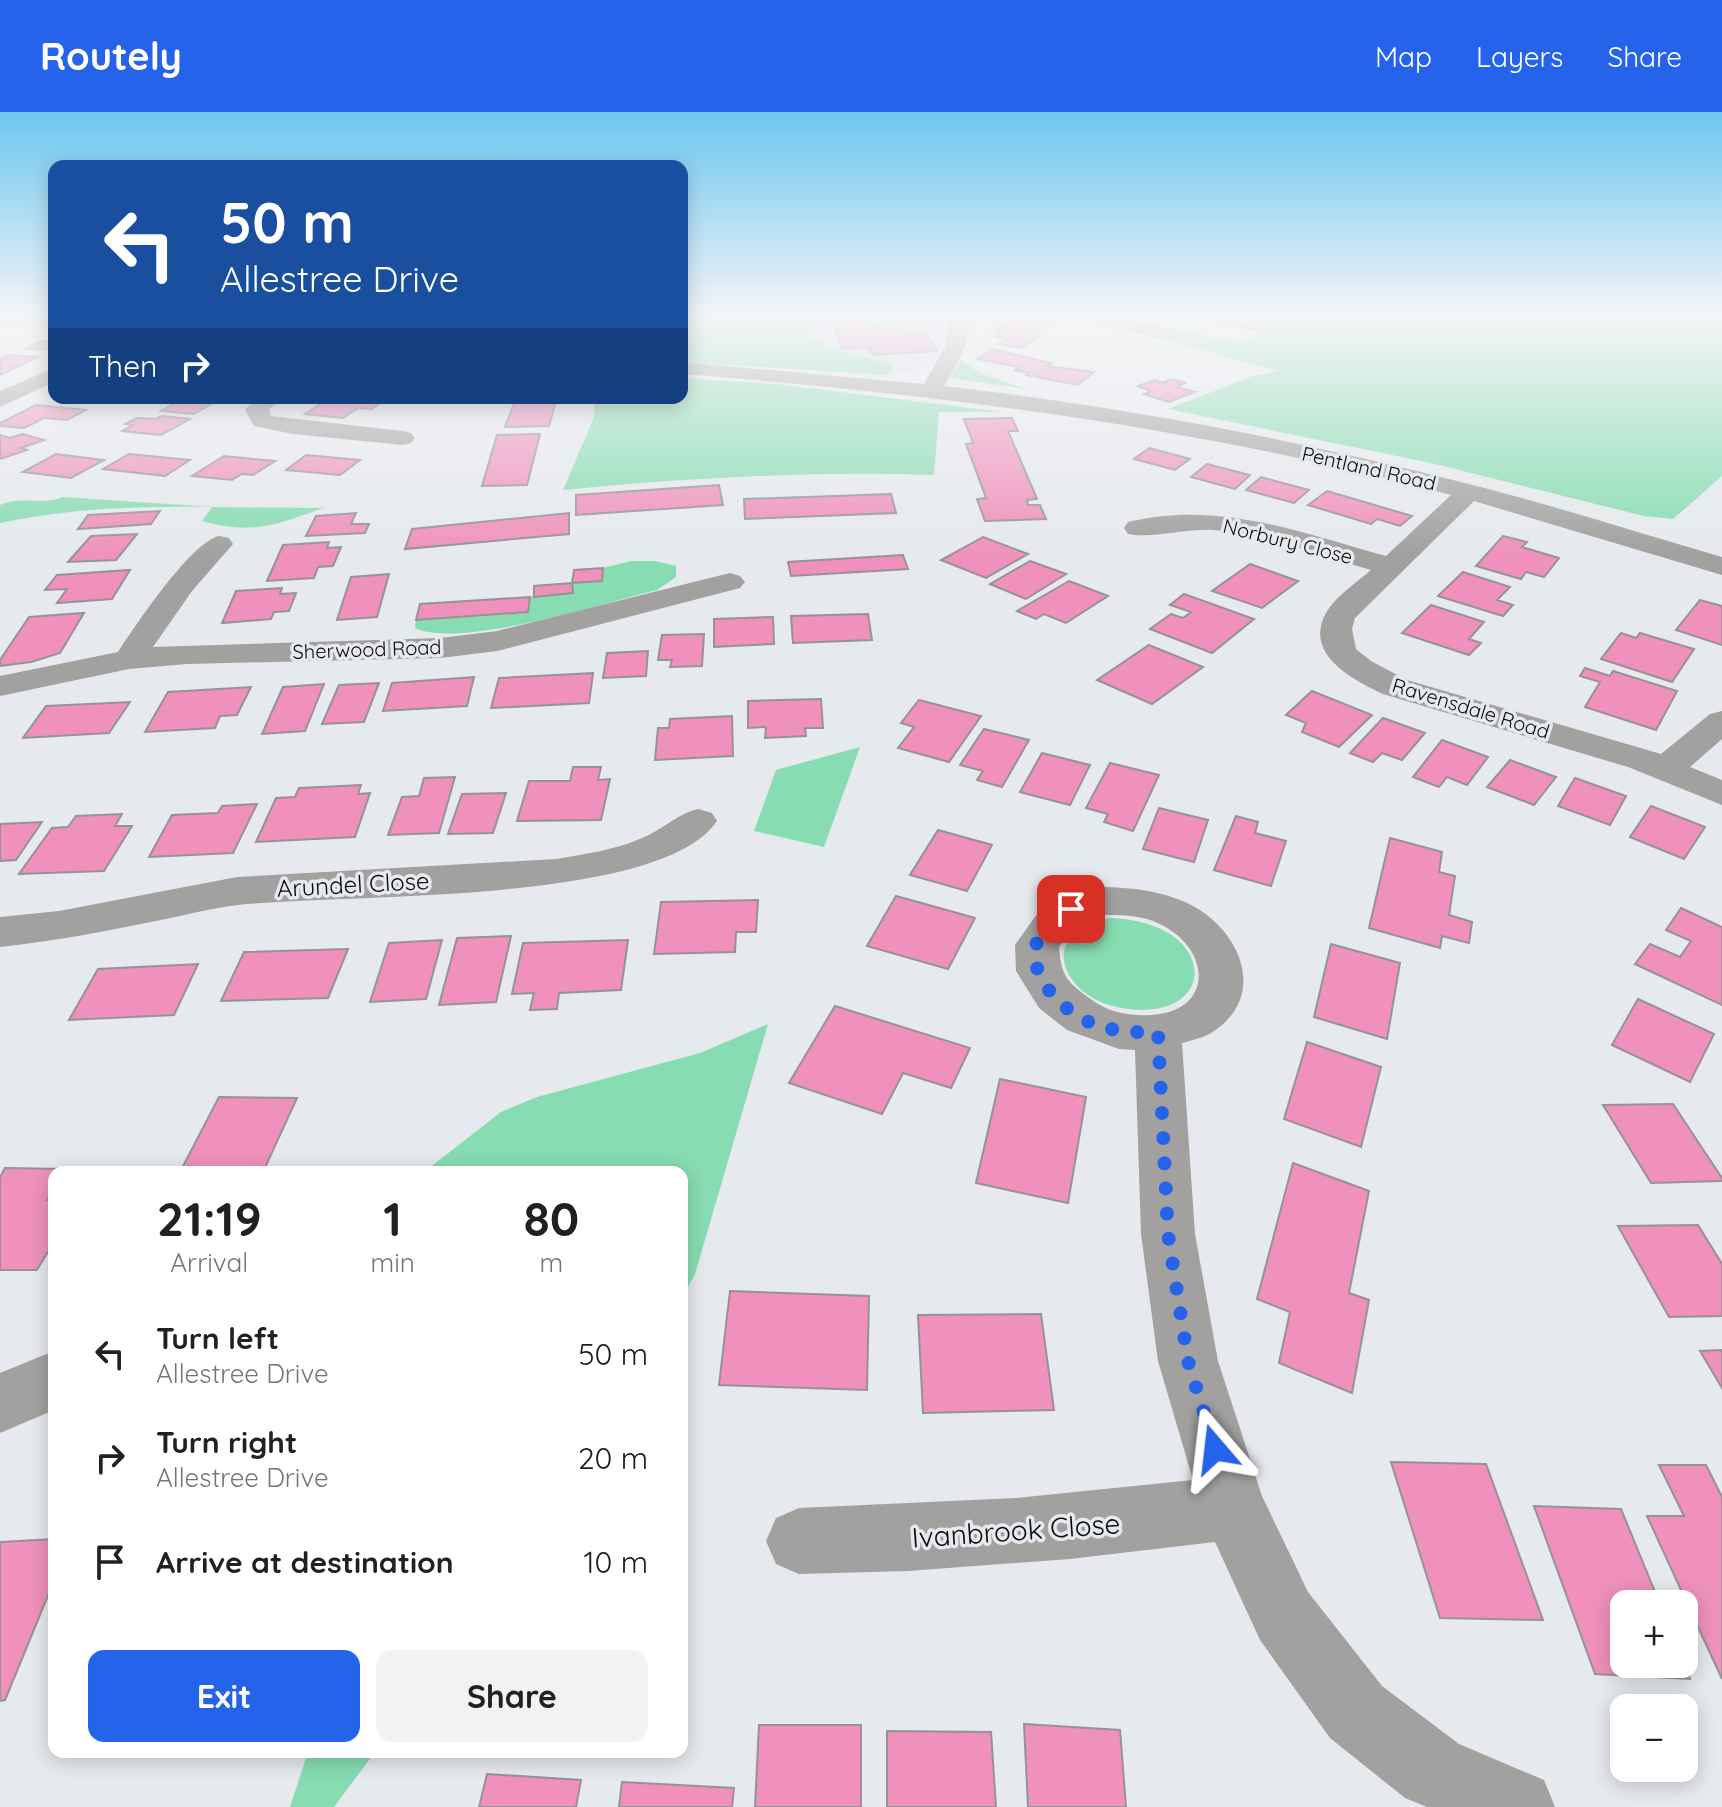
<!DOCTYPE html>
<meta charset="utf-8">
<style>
body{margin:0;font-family:Quicksand,sans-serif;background:#f2f2f2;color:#202124;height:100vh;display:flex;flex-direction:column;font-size:30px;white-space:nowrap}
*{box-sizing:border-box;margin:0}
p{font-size:26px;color:#757577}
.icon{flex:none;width:44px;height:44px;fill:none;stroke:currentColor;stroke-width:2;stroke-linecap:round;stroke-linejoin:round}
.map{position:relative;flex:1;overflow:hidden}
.side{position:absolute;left:48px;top:1054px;width:640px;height:592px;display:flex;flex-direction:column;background:#fff;border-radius:16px;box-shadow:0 4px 20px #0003}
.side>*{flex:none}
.guide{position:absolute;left:48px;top:48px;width:640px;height:244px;border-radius:16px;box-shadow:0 4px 20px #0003;background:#1a4fa0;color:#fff;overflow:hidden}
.controls{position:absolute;left:1610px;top:1478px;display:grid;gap:16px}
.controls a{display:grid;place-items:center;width:88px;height:88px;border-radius:16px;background:#fff;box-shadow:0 4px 20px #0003;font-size:40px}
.pin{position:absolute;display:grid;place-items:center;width:68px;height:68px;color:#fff;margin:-34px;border-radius:16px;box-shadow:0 4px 12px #0006}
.me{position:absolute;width:88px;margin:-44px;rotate:343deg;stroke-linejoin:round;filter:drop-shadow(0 0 6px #0008)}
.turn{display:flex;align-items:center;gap:28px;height:168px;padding:0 40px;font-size:36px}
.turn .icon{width:104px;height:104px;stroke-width:2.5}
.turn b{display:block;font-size:56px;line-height:68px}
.then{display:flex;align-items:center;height:76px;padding:0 40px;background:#0003;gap:16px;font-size:30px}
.eta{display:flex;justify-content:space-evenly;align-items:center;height:136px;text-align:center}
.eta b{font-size:48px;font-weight:700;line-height:56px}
.cta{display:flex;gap:16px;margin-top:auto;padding:16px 40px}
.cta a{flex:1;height:92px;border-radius:16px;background:#2563eb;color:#fff;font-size:32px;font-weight:700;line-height:92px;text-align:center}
.cta a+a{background:#f2f2f2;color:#202124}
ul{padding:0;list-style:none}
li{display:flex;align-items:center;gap:24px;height:104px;padding:0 40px}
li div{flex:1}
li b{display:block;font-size:30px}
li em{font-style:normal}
header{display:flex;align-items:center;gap:48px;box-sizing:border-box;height:112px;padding:0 40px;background:#2563eb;color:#fff}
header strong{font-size:38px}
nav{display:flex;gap:44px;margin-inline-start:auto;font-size:28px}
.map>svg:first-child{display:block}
.built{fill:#d5dde7}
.green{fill:#88dcb1}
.building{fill:#ef91bc;stroke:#979294;stroke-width:2}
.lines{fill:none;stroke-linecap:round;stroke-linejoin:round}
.minor{fill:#a2a19f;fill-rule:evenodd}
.route{stroke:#2563eb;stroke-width:14;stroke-dasharray:0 25.2}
.labels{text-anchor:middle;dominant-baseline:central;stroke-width:7;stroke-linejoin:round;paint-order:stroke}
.far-street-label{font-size:20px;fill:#0b0c0e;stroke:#e6e9ed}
.street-label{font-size:24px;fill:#0b0c0e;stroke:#e6e9ed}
.near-street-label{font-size:28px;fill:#0b0c0e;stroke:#e6e9ed}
</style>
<header>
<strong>Routely</strong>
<nav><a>Map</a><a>Layers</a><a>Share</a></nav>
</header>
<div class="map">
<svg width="1722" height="1695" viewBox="0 0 1722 1695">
<rect width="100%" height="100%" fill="#e6e9ed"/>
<path class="built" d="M795,205H952L953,207L938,241L924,258L892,259L893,253L822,234L809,227L794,212Z"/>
<path class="green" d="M682,205H795L794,212H809V227H821L823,234L894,253L892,259L886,263L682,250Z
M1282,205H1722V364L1673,407L1644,404L1431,351L1168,297L1253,264L1278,259L1151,224L1166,215L1242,231Z
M961,248L980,261L1026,277L950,266Z
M682,266L776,272L1002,300H939L934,363C810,359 687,366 563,378L594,305L595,286H682Z
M63,385L213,395L323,396C276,413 253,423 202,409L212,395C141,394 69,396 0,411V393C21,383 43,394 63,385Z
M631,449H655L676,454V465L657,478C605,491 459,537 415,516L416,508L528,501L530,485L573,481L572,471L603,456Z
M860,635L824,735L754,719L776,658Z
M1111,806C1221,810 1220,913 1122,896C1103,893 1082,883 1071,866C1049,832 1080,811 1111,806Z
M768,912L695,1162L682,1186V1060H424L501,1000L537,985L700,941Z
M308,1640H375L334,1695H290Z"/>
<path class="building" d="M1024,205L1054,207L1033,223L1039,224L1022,236L999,232L1007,226L993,224L1000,219L994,218L1008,209L1016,210Z
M1207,205H1242L1230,212L1204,207Z
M1250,205H1258L1276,209L1261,219L1236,214Z
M870,210L872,214L882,213L883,217L899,216L903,222L926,221L937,239L873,243L870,236L842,237L834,216H841L840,211Z
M41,229L54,231V237H24Z
M992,237L1051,251L1047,254L1094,260L1078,273L1026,263L1029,261L1015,258L1020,255L978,247Z
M8,243L38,245L0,263V247Z
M1171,267L1185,271L1177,275L1195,280L1169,290L1144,282L1151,279L1138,274L1155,268L1163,271Z
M184,286H221L194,302L161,299Z
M330,286H369L363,290L380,291L372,297L358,296L343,306L305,302Z
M516,286H557L549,314L505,315Z
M36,293L86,298L67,308L44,306L24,316L0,314V311Z
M162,304L190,307L161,323L122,319L133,313L125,312L137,306L156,307Z
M1012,306L1018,319H1008L1037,387L1027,388L1028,393H1040L1046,407L985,409L977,387L986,386L966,332L973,331L964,307Z
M22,322L44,328L21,336L27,338L0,347V323L10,326Z
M540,322L527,373L482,374L497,323Z
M1149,336L1190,347L1175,358L1134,347Z
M56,342L104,348L71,366L23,360Z
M129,342L190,348L165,364L103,357Z
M306,343L360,348L340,363L286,358Z
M224,344L275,349L253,363L242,362L232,368L192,364Z
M1207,352L1250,363L1235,377L1191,365Z
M1261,365L1309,378L1294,391L1246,378Z
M719,373L723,393L576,403V383Z
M1327,379L1412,404L1400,414L1377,407L1371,412L1308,393Z
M891,382L896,401L745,407L744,387Z
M160,399L151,412L78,417L88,403Z
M356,401L351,412H369L365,421L306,424L316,404Z
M569,401V422L405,437L412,417Z
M137,422L116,448L68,450L91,424Z
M1503,424L1527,430L1522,435L1559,446L1544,465L1526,460L1521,467L1476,454Z
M983,425L1028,442L986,466L941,448Z
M329,430L327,436L341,435L333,454L318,455L314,466L267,469L283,433Z
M903,443L908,457L791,464L788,450Z
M1030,449L1066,462L1026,487L990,472Z
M1250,452L1298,469L1262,496L1212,479Z
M603,456L602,469L572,471L574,458Z
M130,458L112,487L57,491L67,477L45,478L57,463Z
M1463,460L1510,475L1497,488L1513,493L1503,504L1438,484Z
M389,462L377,505L337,508L351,465Z
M1069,469L1108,484L1066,511L1044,502L1036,507L1017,499Z
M572,471L573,481L534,485V474Z
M282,476L280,482L296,481L289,499L274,500L271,507L222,511L236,479Z
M1184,482L1254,507L1212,541L1150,517L1171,502L1183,506L1191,500L1170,493Z
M530,485L528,500L416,508L420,492Z
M1700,488L1722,494V533L1676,518Z
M1431,493L1484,510L1469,527L1481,531L1469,543L1402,521Z
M84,501L60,541L31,550L0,554V548L29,505Z
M868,502L872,528L793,531L791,504Z
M773,505L774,532L714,535V507Z
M1621,521L1636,526L1640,521L1694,537L1672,570L1601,547Z
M704,522L702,554L670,555L672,548H658L662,523Z
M1149,533L1203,555L1152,592L1097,568Z
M648,539L646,564L603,566L607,541Z
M1585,556L1610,564L1613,559L1677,579L1656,618L1585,595L1600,570L1580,564Z
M593,561L589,591L491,596L499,566Z
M474,565L467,594L383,599L392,571Z
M379,571L364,610L322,612L339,573Z
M324,572L305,619L262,622L283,575Z
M251,575L237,603L220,604L215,616L145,620L168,580Z
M1312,579L1372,603L1339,635L1302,620L1306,611L1286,603Z
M821,587L823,616H805L806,624L765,626L766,615L748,616V589Z
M919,588L981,604L949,650L898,636L914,615L901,611Z
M130,590L109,621L23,626L46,594Z
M732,604L733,644L655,648L658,616H669L670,607Z
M1383,606L1425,621L1402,648L1382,641L1373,650L1350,641Z
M984,617L1029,628L1002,675L977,668L983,659L960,653Z
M1442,628L1488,645L1467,673L1447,665L1439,675L1413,665Z
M1042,641L1090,653L1070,693L1020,680Z
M1510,648L1556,665L1534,693L1487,675Z
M1110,651L1159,663L1133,719L1104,710L1108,702L1086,696Z
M573,655H601L598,668L610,667L601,708L517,709L529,669H570Z
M455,665L439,721L388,723L402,685L419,684L424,666Z
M1575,666L1626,684L1610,713L1558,694Z
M361,673L358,682L370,681L355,725L256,730L276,686L295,685L299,676Z
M506,681L493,721L448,722L462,682Z
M257,692L233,741L149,745L172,703L218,701L222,694Z
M1651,694L1705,715L1684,747L1630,725Z
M1159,696L1208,708L1194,750L1143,737Z
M122,702L115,714H132L104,759L19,762L52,716L68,715L76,704Z
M1236,704L1258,710L1255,721L1286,729L1271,774L1214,758Z
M42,710L16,748L0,749V712Z
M938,718L992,733L967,779L910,763Z
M1390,726L1442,740L1439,760L1455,764L1449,803L1472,810L1469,831L1442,824L1440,836L1369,816Z
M896,784L975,806L948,857L867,834Z
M758,788L756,820H736L735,840L654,842L661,790Z
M1681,796L1722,815V893L1635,852L1650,832L1680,845L1691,829L1666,818Z
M511,824L496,890L439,893L457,826Z
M442,828L426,887L370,890L389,831Z
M628,828L621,878L559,881L557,897L530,898L534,881L512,882L523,831Z
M1331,832L1400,851L1387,927L1314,905Z
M348,837L328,886L221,889L244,840Z
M198,852L174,903L69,908L98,857Z
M1638,887L1714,922L1690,970L1612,933Z
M835,894L970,936L951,976L903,961L882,1002L789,971Z
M1307,930L1381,955L1361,1035L1284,1007Z
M1000,967L1086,985L1068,1091L976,1071Z
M219,985L297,986L263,1060H180Z
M1673,992L1722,1066V1069L1651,1071L1603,993Z
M1293,1051L1369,1079L1349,1181L1369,1188L1352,1281L1279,1251L1290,1200L1257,1187Z
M5,1056L65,1057L63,1060H54V1076L47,1088H54V1130L37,1158H0V1065Z
M1698,1113L1722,1152V1204L1669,1205L1618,1114Z
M730,1179L869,1184L867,1278L719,1273Z
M1041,1202L1054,1298L923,1301L918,1203Z
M1722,1238V1276L1700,1239Z
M1391,1350L1486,1352L1543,1508L1440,1506Z
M1659,1353H1706L1722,1385V1567L1647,1404H1684Z
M1534,1394L1621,1397L1660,1492H1624V1552L1684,1551L1690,1567L1595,1562Z
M54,1427V1469L5,1588L0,1589V1430Z
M1024,1612L1120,1618L1126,1695H1028Z
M759,1613H861V1695H755Z
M887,1619L991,1620L996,1695H887Z
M487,1662L581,1668L576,1695H479Z
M622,1670L734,1676L732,1695H619Z"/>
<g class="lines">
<path class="minor" d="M0,205H54V216L0,212Z
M950,205H970C969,232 958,252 944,274C1115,294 1286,325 1453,368C1543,390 1632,419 1722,445V463L1474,389L1355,506L1352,517L1356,537L1371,549L1407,568L1661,642L1710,602L1722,599V627L1690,655L1722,668V693L1628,655L1383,582C1353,568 1303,542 1326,501C1335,485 1357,470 1371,458C1319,443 1268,423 1214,418C1187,416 1151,427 1128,422L1124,416L1128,410C1217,388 1300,420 1386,444L1451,383C1200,315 940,282 682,262V250L924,272L945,235Z
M1086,205H1121L1166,216L1169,220L1159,226L1089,209Z
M54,256V270L0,295V279Z
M256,286H285L269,297L271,304L403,319L411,321L415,326L411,331L403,333L293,322L254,314L245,298Z
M219,424L229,426L233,432L192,479L153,535L440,526L497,519L730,461L740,464L745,470L740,476L497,539L440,546L187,552L129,557L0,584V564L118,540C136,513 190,431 219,424Z
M698,697L712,701L717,709C660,794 340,781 238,793C212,796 186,803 161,808C107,819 55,829 0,835V805L59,799L237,765L556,747C585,742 615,738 642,726C662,718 677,702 698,697Z
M1098,775C1131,775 1166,779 1195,795C1243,823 1267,886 1211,921C1203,926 1192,928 1182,931L1195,1122L1218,1249L1262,1384L1308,1480L1382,1574L1459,1632L1544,1668L1555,1695H1427L1405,1686L1330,1626L1260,1528L1215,1430L1070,1447L908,1459L799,1462L776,1452L766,1429L776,1406L799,1396L1016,1386L1193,1368L1158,1249L1141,1122L1135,938L1119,937L1067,918L1039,896L1016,859L1015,833L1040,798ZM1104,803C1118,803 1133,803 1147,807C1215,828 1220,908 1138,903C1121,902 1106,898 1092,888C1068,871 1061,865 1059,835L1070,819Z
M54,1239V1298L0,1321V1261Z"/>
</g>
<linearGradient id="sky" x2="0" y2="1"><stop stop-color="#6bc6ee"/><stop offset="0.46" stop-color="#f4f5f7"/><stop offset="1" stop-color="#f4f5f7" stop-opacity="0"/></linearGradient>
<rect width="1722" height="442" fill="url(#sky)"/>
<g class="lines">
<path class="route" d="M1071,797C1064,801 1056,805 1050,810C1012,847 1054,895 1091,911C1113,920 1135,920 1158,921L1168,1122L1188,1249L1215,1337"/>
</g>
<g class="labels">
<g class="far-street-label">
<text transform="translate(1369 356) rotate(13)">Pentland Road</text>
<text transform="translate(1288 429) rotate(14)">Norbury Close</text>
<text transform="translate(367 537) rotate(-2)">Sherwood Road</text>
<text transform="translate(1471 596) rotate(17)">Ravensdale Road</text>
</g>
<g class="street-label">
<text transform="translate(353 772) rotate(-3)">Arundel Close</text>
</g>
<g class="near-street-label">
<text transform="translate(1016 1418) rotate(-4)">Ivanbrook Close</text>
</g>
</g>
</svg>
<div class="controls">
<a>+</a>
<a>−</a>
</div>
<div class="pin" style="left:1071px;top:797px;background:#d93025"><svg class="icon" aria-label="arrive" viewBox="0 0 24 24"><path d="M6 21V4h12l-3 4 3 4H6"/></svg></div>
<svg class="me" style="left:1215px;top:1337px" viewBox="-20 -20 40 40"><path d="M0-17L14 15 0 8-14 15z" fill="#2563eb" stroke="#fff" stroke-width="4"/></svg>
<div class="guide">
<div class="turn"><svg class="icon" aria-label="left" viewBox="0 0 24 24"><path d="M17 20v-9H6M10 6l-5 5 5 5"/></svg><div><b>50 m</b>Allestree Drive</div></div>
<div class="then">Then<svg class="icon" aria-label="right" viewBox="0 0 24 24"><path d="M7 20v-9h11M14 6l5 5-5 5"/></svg></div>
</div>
<section class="side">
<div class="eta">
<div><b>21:19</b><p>Arrival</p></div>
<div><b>1</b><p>min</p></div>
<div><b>80</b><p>m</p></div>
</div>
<ul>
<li><svg class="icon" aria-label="left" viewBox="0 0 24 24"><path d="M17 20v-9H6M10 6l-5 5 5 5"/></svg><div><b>Turn left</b><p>Allestree Drive</p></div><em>50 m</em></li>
<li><svg class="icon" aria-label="right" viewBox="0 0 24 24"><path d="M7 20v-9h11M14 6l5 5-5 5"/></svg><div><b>Turn right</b><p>Allestree Drive</p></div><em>20 m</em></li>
<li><svg class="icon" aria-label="arrive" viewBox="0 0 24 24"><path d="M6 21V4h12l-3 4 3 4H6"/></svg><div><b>Arrive at destination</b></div><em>10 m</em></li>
</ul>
<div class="cta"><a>Exit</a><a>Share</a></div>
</section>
</div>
